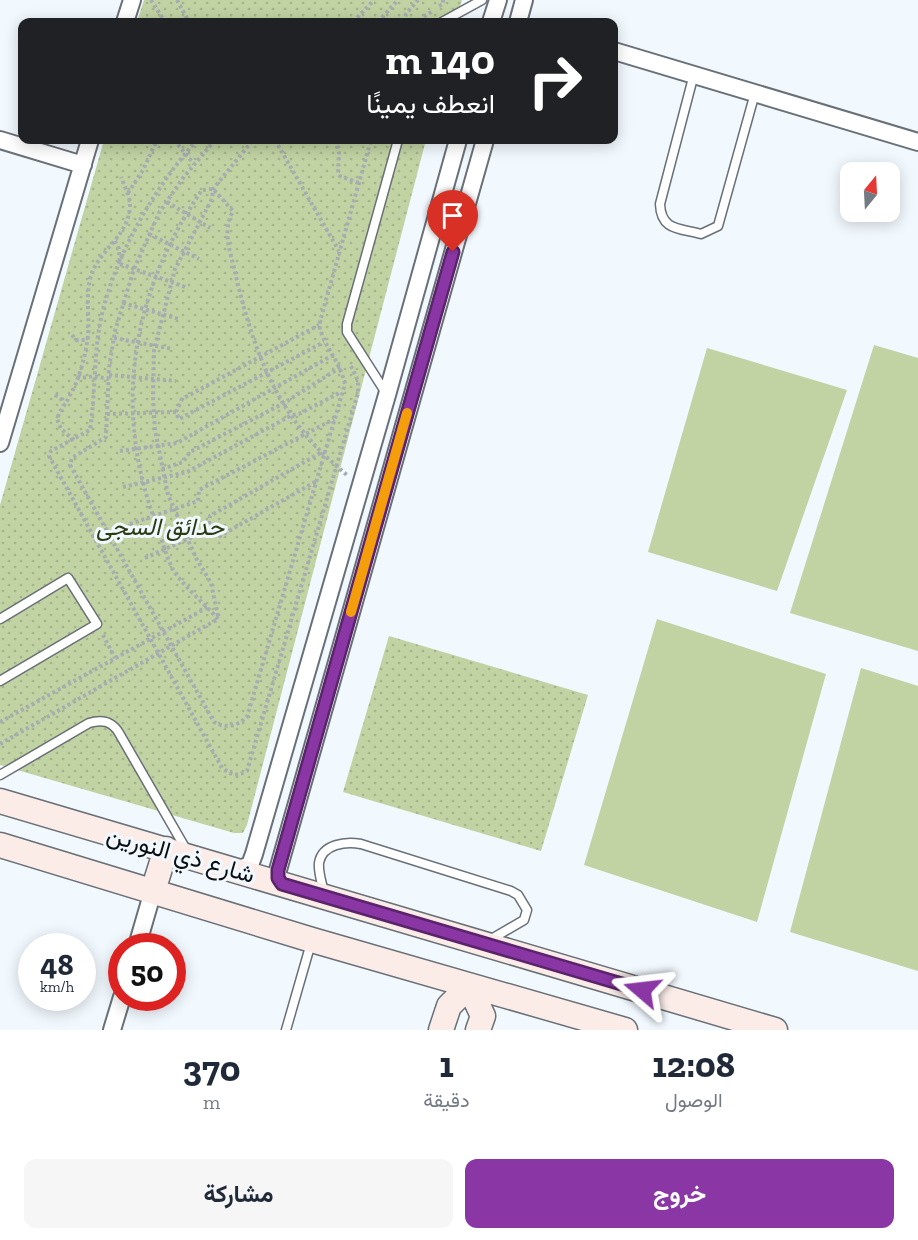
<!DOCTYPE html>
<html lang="ar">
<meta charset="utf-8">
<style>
body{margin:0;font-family:"Zilla Slab",Vazirmatn,serif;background:#f6f6f7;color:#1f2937;direction:rtl;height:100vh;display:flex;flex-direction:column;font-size:22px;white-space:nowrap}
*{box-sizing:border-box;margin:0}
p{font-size:20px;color:#747a83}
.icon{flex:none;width:33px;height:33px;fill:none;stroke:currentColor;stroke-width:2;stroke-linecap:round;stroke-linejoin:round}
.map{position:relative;height:1030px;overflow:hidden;direction:ltr}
.side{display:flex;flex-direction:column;background:#fff;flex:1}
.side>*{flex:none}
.guide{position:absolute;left:18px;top:18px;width:600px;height:126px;border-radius:12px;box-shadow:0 3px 15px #0003;direction:rtl;background:#202124;color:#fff;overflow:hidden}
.needle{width:39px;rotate:18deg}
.tools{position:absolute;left:840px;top:162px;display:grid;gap:12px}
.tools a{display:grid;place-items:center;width:60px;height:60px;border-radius:12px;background:#fff;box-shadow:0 3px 15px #0003;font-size:30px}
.speed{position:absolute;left:18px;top:933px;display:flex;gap:12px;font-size:30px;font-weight:700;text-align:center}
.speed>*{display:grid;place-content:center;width:78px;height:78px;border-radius:50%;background:#fff;box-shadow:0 3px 15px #0003;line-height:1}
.speed small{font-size:15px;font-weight:400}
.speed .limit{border:9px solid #d22;background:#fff;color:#111}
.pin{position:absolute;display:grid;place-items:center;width:51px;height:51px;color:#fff;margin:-62px -26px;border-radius:50% 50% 50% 0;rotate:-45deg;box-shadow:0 0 6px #0007}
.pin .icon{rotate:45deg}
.me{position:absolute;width:66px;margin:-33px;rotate:287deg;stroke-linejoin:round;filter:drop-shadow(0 0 4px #0008)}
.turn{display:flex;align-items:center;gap:21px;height:126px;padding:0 24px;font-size:27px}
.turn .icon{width:78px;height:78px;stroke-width:2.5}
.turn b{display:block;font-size:42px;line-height:51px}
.eta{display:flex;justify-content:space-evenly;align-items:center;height:102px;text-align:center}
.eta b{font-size:36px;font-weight:700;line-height:42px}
.cta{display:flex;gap:12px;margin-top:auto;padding:12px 24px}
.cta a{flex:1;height:69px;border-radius:12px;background:#8a37a5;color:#fff;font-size:24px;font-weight:700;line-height:69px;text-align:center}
.cta a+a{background:#f6f6f7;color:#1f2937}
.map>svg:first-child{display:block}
.park{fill:url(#park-dots)}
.pitch{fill:#c1d3a3}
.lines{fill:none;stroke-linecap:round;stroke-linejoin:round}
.service-casing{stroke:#697077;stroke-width:11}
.minor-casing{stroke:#697077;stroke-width:20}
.secondary-casing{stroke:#697077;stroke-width:27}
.path{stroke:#a6acb1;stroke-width:4;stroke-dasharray:3 3;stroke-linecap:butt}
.service{stroke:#fff;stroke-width:8}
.minor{stroke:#fff;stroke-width:16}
.secondary{stroke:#fbece8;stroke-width:24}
.route-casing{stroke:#5a246b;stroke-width:15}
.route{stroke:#8a37a5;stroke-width:10}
.slow{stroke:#f59e0b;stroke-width:10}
.labels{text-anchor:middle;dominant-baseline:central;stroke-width:6;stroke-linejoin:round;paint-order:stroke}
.park-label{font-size:24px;font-style:italic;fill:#2c3911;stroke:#f1f8fe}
.street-label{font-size:24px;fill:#0c0f12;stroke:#f1f8fe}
</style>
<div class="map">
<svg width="918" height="1030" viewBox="0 0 918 1030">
<defs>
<pattern id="park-dots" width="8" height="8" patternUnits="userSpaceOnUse" patternTransform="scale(1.5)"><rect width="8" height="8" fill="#c1d3a3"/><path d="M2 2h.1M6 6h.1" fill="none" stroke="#a5b48b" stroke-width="1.8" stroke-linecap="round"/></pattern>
</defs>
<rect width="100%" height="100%" fill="#f1f8fe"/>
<path class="park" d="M144,0H462L456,22H137Z
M104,140H426L247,825L243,833H234L0,765V505Z
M389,636L588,695L541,851L343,792Z"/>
<path class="pitch" d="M874,345L918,358V651L790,613Z
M707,348L847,390L777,591L648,552Z
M657,619L826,674L757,922L584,865Z
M861,668L918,686V971L790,932Z"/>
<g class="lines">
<g class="service-casing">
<path id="service" d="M442,22L482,0
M694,74L660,204C661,231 680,228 701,234L718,226L755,93
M386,393L347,332V324L398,140
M0,619L68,578L97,624L0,681
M0,775L89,723C102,719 112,721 119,733L187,851
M324,893C322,883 318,872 319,863C322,844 346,841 361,844L511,891L518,895L527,910L524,920L488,941
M286,1030L311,943"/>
</g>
<g class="minor-casing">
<path id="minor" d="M125,22L132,0
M491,22L498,0
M518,22L524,0
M614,51L918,142
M0,140L83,165
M0,443L90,140
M237,870L250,865L254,854L387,395L458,140
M282,884L278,878V870L485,140
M137,946L153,891
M112,1030L122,997"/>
</g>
<g class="secondary-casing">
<path id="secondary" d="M0,801L775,1030
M0,845L312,940L625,1030
M153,891L166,849
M441,1030L449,1006L469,986L483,1016L478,1030"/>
</g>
<path class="path" d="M151,0L165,22
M177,0L189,22
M439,6L443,4V0
M353,22L374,0
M378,22L398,0
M404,22L406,14L418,0
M422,22L423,17L433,11
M174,140L194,164
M197,140C153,189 110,263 99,329C94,363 95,396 90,430L51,451L49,456L222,768C232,775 236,777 247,771L358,393V381L350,364
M215,140L183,178L159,213L134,269L115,331L109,368L106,437L72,458L70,465L214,722C226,729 237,726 247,717L345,384C339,359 325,349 319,325L371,140
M275,140L339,251
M335,140L339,153L338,173L340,176L359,183
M128,193L143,170L157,140
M167,202L210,228
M149,234L199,259
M115,241L119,249L120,264L188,288
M123,303L179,319
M72,335L76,340H87
M114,338L173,349
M78,375L82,378L94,376L109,379
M109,375L176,381
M55,395L61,399L64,405
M176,412L182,399L319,325
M107,414L176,412L179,419L324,342
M74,440L61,429L57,419C60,410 66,404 70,395C79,380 84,360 87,343C91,322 85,300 90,279C97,250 131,236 130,203C129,195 124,185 121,177
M120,451L177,443L333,355
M162,469L183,462L190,452L284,403L341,367
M123,487L187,472L292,415L299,414L341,392
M130,524L198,501L199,490L334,419
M208,530L210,516L322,452
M208,530L220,536L315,482
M145,558L208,530
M218,616L211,583L196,558L168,495L155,430L153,397L154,350L175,269L212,199L213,189L253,140
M218,619C206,605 180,583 172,568C165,553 161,536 155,521C112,405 133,290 202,190L213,189L233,211C222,232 230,250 235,272C248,329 267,389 305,434C318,450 333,463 348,476
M103,635L115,658
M0,722L208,607
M0,744L218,619"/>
<use href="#service" class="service"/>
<use href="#minor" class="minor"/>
<use href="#secondary" class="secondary"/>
</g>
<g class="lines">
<g class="route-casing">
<path id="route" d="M453,252L278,870V878L282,884L642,990"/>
</g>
<use href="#route" class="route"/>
<path class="slow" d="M351,612L407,413"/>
</g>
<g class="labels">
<g class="park-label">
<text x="160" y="526">حدائق السجى</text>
</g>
<g class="street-label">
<text transform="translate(181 854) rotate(16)">شارع ذي النورين</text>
</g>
</g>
</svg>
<div class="tools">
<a><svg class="needle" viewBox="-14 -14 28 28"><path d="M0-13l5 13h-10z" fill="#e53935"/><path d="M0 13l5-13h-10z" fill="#747a83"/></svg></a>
</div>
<div class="speed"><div>48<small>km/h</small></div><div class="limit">50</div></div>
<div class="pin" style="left:453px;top:252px;background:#d93025"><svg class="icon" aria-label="arrive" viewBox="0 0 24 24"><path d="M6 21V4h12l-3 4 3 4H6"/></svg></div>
<svg class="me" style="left:642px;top:990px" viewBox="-20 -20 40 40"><path d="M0-17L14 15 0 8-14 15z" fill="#8a37a5" stroke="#fff" stroke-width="4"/></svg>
<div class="guide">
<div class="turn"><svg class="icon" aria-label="right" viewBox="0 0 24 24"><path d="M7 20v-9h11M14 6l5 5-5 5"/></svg><div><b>140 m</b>انعطف يمينًا</div></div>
</div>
</div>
<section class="side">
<div class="eta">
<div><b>12:08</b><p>الوصول</p></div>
<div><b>1</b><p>دقيقة</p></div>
<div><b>370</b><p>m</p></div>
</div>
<div class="cta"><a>خروج</a><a>مشاركة</a></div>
</section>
